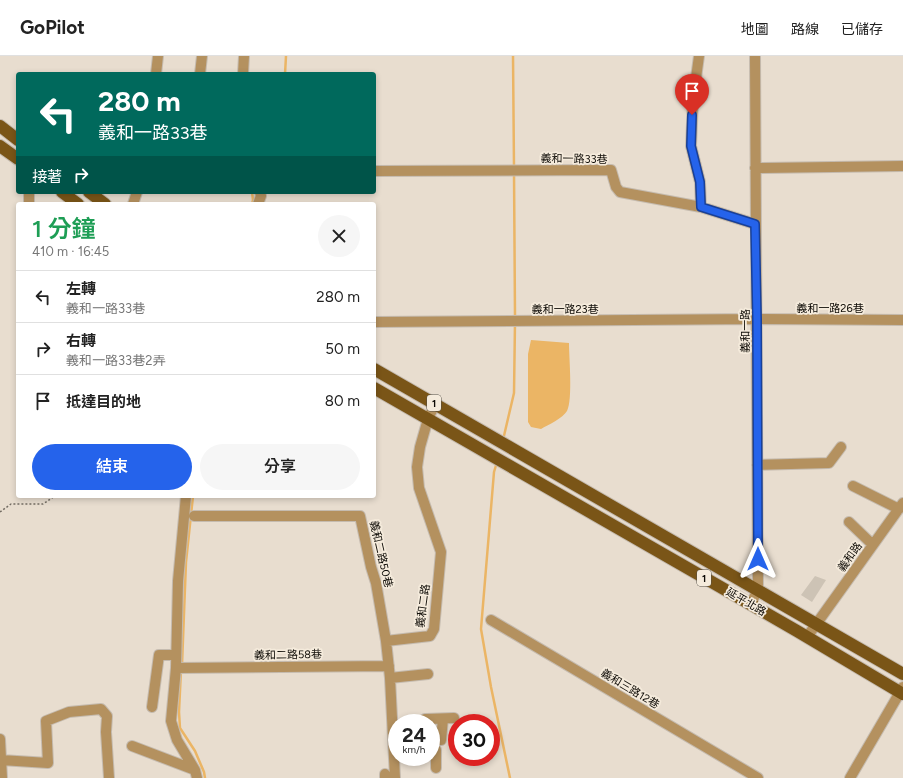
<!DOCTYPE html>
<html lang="zh-TW">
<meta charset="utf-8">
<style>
body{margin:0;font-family:Figtree,"Noto Sans TC",sans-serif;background:#f6f6f6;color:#222;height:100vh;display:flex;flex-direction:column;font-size:15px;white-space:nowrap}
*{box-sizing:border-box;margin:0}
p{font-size:13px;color:#767676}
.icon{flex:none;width:22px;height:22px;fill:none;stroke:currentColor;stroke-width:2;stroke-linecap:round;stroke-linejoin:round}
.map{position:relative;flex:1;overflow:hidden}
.details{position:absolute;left:16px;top:146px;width:360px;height:296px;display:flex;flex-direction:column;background:#fff;border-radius:4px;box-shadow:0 2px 6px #0003}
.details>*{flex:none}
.guide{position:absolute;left:16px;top:16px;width:360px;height:122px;border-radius:4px;box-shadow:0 2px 6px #0003;background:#00695c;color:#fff;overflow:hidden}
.speed{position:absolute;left:388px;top:658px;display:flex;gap:8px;font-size:20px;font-weight:700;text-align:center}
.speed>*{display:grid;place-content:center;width:52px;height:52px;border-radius:50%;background:#fff;box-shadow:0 2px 6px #0003;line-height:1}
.speed small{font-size:10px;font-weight:400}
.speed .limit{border:6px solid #d22;background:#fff;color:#111}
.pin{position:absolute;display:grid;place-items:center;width:34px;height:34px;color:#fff;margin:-41px -17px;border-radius:50% 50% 50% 0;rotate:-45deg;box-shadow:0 0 4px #0007}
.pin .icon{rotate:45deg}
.me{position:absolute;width:44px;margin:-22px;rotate:0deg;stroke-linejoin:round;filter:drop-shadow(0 0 3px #0008)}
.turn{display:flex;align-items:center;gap:14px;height:84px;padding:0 16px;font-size:18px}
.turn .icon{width:52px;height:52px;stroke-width:2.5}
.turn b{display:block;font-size:28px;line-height:34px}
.then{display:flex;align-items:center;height:38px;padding:0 16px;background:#0003;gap:8px;font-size:15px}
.round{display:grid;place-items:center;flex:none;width:42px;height:42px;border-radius:21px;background:#f6f6f6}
.summary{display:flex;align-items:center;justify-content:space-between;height:68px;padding:0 16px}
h1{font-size:24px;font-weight:600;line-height:30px;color:#1e9e55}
.primary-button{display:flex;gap:8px;margin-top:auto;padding:8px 16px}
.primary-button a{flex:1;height:46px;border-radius:24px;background:#2563eb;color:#fff;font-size:16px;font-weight:600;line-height:46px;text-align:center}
.primary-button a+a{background:#f6f6f6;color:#222}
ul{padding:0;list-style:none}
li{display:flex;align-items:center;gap:12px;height:52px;padding:0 16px;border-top:1px solid #e0e0e0}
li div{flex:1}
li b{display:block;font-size:15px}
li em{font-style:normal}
header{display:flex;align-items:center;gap:24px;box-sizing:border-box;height:56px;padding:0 20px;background:#fff;border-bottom:1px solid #e0e0e0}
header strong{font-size:19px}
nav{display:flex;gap:22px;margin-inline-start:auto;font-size:14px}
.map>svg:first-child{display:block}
.water{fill:#ebb565}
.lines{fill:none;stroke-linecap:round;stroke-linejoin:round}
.stream{stroke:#ebb565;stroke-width:2.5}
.building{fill:#cdc3b5}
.minor-casing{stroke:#c5bbaf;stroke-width:12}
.major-casing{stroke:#c5bbaf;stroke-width:14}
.path{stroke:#736c63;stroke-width:1.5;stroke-dasharray:2 2;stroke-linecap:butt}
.minor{stroke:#b4915f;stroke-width:10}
.major{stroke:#7a5517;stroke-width:12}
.route-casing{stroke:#184099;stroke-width:10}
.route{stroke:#2563eb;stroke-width:7}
.labels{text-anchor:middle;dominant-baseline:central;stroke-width:3.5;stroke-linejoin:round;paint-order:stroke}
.shield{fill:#f5ebdc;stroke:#534e46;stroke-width:1}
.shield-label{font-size:10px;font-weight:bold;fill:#0e0b06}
.street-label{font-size:11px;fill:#0e0b06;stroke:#f5ebdc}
</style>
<header>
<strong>GoPilot</strong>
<nav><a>地圖</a><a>路線</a><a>已儲存</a></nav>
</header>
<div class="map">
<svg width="903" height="722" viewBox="0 0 903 722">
<rect width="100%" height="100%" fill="#e8ddcf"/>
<path class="water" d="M531,284L569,287C569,301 573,344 567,355C563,362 548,369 541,373L531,371L528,366V298Z"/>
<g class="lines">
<path class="stream" d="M513,0L514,111
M285,18L286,0
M514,116L515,261
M252,136L253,144L252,148
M503,384L514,337L515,266
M497,406L494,416L481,573L491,631L510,722
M182,609L186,506L193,440
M181,614L179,656L180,672L195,695L204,716L205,722"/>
</g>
<path class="building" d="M815,520L826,524L812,546L801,539Z"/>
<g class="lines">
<g class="minor-casing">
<path id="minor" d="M699,0L693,44L691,90L700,126L701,151
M156,18L158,0
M200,18L202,0
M243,18L244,0
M755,112L903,110
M374,115L611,114L616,131L620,136L701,151L755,168
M29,148V136
M133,148L137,136
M258,148L261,140L260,136
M374,266L757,263L903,264
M757,409L829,407L841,391
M853,430L899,453
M186,440L178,525L176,612L171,665L177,684L195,714L197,722
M194,460H360L371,511L376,527L386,585
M849,466L873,489
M750,549L758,534L755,0
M491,564L758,722
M807,581L903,447
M176,612L389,610
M390,622L428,618
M152,651L159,599H176
M425,663L454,662
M0,683L2,722
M431,684H441L443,663
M132,690L195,714
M431,694H436V712
M1,704L48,707L46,665L69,656L101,653L107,660L106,676L109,722
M385,722V718
M395,722L390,622L386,585L430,580L434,573L441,496L419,432L417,411L420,391L428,363L435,348
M850,722L903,631"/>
</g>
<g class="major-casing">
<path id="major" d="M0,70L18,84
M0,90L18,103
M62,136L78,148
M89,136L105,148
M374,313L903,618
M374,332L797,575L903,638"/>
</g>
<path class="path" d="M0,456L11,448H43L55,440"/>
<use href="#minor" class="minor"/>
<use href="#major" class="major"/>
</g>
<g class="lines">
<g class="route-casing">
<path id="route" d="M692,59L691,90L700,126L701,151L755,168L757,263L758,503"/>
</g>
<use href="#route" class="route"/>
</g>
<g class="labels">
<g class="shield">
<rect x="427" y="339" width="14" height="16" rx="3"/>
<rect x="697" y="514" width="14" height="16" rx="3"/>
</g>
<g class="shield-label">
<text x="434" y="347">1</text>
<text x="704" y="522">1</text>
</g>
<g class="street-label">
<text transform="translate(574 103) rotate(1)">義和一路33巷</text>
<text x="830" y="252">義和一路26巷</text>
<text x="565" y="253">義和一路23巷</text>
<text transform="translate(745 275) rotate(-90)">義和一路</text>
<text transform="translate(381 498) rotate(77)">義和二路50巷</text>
<text transform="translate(850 501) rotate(-54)">義和路</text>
<text transform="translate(746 546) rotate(30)">延平北路</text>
<text transform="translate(423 550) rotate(-82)">義和二路</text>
<text transform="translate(288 599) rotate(-1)">義和二路58巷</text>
<text transform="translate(630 633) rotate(31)">義和三路12巷</text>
</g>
</g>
</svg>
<div class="speed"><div>24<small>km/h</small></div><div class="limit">30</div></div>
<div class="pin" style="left:692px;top:59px;background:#d93025"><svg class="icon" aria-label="arrive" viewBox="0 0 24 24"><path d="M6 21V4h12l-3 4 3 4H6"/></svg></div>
<svg class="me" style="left:758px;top:503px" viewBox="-20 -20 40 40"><path d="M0-17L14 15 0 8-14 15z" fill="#2563eb" stroke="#fff" stroke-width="4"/></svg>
<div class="guide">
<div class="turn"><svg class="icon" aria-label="left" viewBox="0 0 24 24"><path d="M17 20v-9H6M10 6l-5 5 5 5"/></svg><div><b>280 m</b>義和一路33巷</div></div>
<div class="then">接著<svg class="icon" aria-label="right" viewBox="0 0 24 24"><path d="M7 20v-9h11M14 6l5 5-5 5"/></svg></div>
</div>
<section class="details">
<div class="summary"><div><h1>1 分鐘</h1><p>410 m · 16:45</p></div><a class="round"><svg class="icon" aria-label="close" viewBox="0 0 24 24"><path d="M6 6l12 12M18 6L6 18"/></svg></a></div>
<ul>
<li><svg class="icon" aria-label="left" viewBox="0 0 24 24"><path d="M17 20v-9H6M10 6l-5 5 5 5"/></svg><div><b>左轉</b><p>義和一路33巷</p></div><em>280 m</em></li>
<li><svg class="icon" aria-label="right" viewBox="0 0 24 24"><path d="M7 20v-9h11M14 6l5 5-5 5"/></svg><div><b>右轉</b><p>義和一路33巷2弄</p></div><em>50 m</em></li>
<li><svg class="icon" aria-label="arrive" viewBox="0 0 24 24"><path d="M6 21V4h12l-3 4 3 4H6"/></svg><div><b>抵達目的地</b></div><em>80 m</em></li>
</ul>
<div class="primary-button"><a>結束</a><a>分享</a></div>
</section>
</div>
